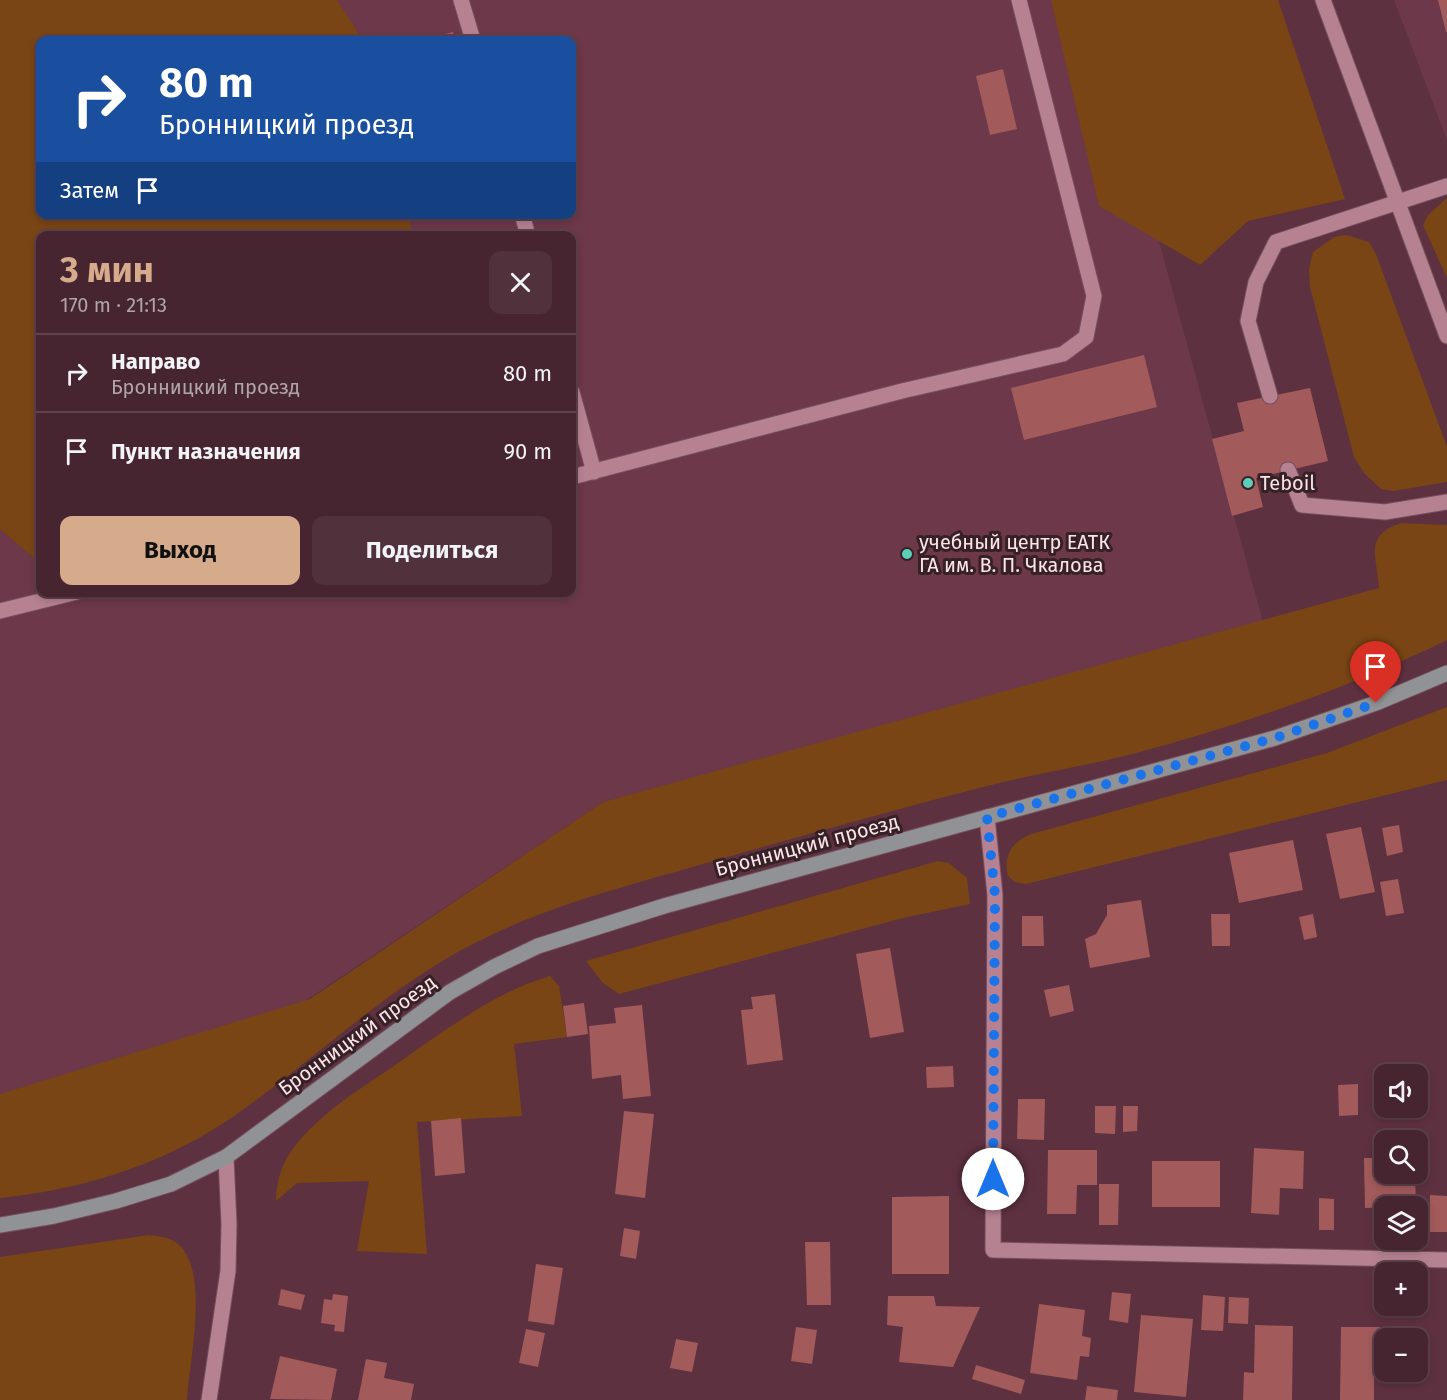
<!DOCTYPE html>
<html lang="ru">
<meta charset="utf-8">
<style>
body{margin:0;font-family:"Fira Sans",sans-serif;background:#50313c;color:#f1f3f6;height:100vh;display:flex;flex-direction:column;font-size:22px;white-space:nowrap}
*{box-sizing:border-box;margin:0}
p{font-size:20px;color:#b0a5ab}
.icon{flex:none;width:33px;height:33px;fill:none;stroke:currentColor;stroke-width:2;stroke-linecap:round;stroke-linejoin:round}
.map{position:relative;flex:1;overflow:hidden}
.details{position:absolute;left:36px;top:231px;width:540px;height:366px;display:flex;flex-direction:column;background:#462530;border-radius:12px;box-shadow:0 3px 9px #0003,0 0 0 2px #5e424c}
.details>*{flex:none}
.guide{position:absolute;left:36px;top:36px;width:540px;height:183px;border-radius:12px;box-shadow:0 3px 9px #0003,0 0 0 2px #5e424c;background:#1a4fa0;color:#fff;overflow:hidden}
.buttons{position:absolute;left:1374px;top:1064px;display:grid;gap:12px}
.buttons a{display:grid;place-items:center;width:54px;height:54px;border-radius:12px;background:#462530;box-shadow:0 3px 9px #0003,0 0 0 2px #5e424c;font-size:30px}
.pin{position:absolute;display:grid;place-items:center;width:51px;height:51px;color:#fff;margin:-62px -26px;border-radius:50% 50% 50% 0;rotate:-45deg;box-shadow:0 0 6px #0007}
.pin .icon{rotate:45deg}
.me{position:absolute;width:66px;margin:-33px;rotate:0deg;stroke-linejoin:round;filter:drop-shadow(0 0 4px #0008)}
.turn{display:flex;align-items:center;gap:21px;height:126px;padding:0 24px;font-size:27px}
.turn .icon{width:78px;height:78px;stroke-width:2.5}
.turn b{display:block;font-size:42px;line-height:51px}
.then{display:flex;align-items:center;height:57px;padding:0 24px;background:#0003;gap:12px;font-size:22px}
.round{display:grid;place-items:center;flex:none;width:63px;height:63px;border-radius:12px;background:#50313c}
.summary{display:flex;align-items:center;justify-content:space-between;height:102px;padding:0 24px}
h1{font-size:36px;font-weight:700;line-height:45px;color:#d6ab8b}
.cta{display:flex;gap:12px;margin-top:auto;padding:12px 24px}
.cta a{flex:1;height:69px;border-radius:12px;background:#d6ab8b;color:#111;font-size:24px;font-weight:700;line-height:69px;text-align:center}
.cta a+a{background:#50313c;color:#f1f3f6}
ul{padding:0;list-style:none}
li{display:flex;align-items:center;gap:18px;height:78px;padding:0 24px;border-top:2px solid #5e424c}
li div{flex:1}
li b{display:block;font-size:22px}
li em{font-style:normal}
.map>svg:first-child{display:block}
.built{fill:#6c384a;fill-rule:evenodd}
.green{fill:#794514}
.building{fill:#a25a5b}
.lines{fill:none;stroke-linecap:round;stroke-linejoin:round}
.service-casing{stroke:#75505e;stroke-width:17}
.minor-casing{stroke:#75505e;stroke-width:17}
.secondary-casing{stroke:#75505e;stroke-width:17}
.service{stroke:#b68292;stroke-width:15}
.minor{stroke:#b68292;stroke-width:15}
.secondary{stroke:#919296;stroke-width:15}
.route{stroke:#1a73e8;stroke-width:10;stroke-dasharray:0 18}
.poi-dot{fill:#5dceb9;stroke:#362127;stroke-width:2}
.labels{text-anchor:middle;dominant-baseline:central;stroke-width:6;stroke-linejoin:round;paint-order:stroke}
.poi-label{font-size:20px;fill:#fce4ea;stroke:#362127;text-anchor:start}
.street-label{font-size:20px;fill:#fce4ea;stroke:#362127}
</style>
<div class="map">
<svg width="1447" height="1400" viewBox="0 0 1447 1400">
<rect width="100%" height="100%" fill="#5e3140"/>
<path class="built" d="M0,0H1093L1263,622L603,802L302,1003L0,1095ZM40,40H572V214H40ZM40,236H572V592H40Z
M1394,0H1447V140Z"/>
<path class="green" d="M0,0H337L363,40H40V214L408,215L413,235L40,236V558L36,560L0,529Z
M1051,0H1278L1345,199L1248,221L1200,265L1099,206Z
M1447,198V278L1423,225L1428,215Z
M1346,235L1369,242L1376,254L1447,447V482L1394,491L1381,489L1364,473L1354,457L1310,287L1309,269L1313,252L1334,237Z
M1401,523L1447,525V640C1347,689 1243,724 1136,753C1086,766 1033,774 983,787C896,809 810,834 724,858C639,883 551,903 471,945C380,992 308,1067 222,1124C156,1167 78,1190 0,1198V1094L310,999L603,802L1379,588C1377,556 1363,536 1401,523Z
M1447,707V780L1026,884L1015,882L1008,876C1003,855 1012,842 1031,834L1327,753Z
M938,861L949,863L967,878L970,904L903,918L619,994L603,983L586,961Z
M550,976L559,986L567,1037L514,1044L522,1116L417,1122L427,1254L357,1251L369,1181L297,1183L276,1201C276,1181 282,1162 295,1146C320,1114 358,1090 391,1068C440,1034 492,993 550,976Z
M149,1235C156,1236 166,1237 172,1240C213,1261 189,1361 187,1400H0V1257Z"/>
<path class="building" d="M1438,0H1447V32H1446Z
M453,32L455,40H422Z
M1003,69L1017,129L990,135L976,76Z
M1144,355L1157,407L1024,440L1011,388Z
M1310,388L1328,461L1256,478L1263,507L1232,516L1212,439L1244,431L1237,403Z
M1399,825L1403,852L1387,856L1382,828Z
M1361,827L1375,892L1340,899L1326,834Z
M1293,840L1303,890L1239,903L1229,853Z
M1398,879L1404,913L1386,916L1380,882Z
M1141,900L1150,957L1090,968L1085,939L1096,934L1107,915V905Z
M1211,914H1230V946H1212Z
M1313,914L1317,937L1304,940L1299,917Z
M1022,916H1043L1044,946H1022Z
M890,948L904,1032L870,1038L856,954Z
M1069,985L1074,1011L1050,1017L1044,990Z
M775,994L783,1060L747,1065L741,1010L753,1009L751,997Z
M584,1003L588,1034L567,1037L563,1006Z
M642,1005L651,1096L623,1099L621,1075L592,1079L589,1026L616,1023L614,1008Z
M953,1066L954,1087L927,1088L926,1067Z
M1358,1084V1115L1339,1116L1338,1085Z
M1018,1099H1045L1044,1140L1017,1139Z
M1095,1106H1116L1115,1134L1095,1133Z
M1123,1106H1138L1137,1131L1123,1132Z
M624,1111L654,1114L645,1198L615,1194Z
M461,1118L465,1173L435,1176L431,1121Z
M1254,1148L1304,1151L1303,1189L1280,1188L1279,1215L1251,1213Z
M1048,1150H1097V1185H1077L1076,1214H1047Z
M1364,1158H1384V1173H1415L1416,1206L1365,1208Z
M1152,1161H1220V1207H1152Z
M1099,1184H1119L1118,1225H1099Z
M1430,1195L1447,1196V1232H1429Z
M949,1196V1274H892V1197Z
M1319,1198L1334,1199V1230H1319Z
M624,1228L640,1231L636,1259L620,1256Z
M805,1242H830L831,1305H807Z
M536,1264L563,1268L554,1325L528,1321Z
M281,1289L305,1295L301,1310L278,1305Z
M1112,1292L1131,1294L1128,1323L1109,1320Z
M333,1294L348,1296L344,1332L334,1331L335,1325L321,1323L324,1299L332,1300Z
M1203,1295L1225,1297L1223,1331L1201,1330Z
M888,1296H934L936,1306L980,1307L953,1367L899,1362L903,1327L887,1325Z
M1229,1297L1249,1298L1248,1324L1228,1323Z
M1039,1304L1085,1310L1082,1336L1091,1338L1089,1357L1080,1356L1077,1380L1030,1373Z
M1141,1315L1193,1319L1186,1397L1134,1392Z
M1255,1325L1293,1326L1292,1400H1243L1244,1372L1254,1373Z
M796,1327L817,1330L812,1364L791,1361Z
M1341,1327H1416V1338H1384V1371H1416V1374L1374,1373V1400H1340Z
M526,1329L545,1333L538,1367L519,1363Z
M676,1339L698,1343L692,1372L670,1368Z
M280,1356L337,1369L331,1400L270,1399Z
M366,1359L387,1363L384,1378L414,1384L411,1400H358Z
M976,1365L1025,1380L1021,1394L972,1379Z
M1087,1386L1118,1390L1117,1400H1085Z"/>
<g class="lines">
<g class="service-casing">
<path id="service" d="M461,0L473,40
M522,214L528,236
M572,392L594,472
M1270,396L1248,321L1256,282L1276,242L1447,186
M1288,470L1302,505L1385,512L1447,502
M572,477L902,391L1063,354L1086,337L1094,296L1019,0
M0,611L77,592"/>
</g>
<g class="minor-casing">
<path id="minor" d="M1323,0L1447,336
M987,817L995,895L993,1250L1447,1260
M209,1400L228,1271L229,1224L226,1157"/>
</g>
<g class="secondary-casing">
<path id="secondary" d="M0,1225L54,1216L116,1201L171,1184L226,1157L450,992L494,967L538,946L664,906L1275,738L1376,703L1447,673"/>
</g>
<use href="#service" class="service"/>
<use href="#minor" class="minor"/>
<use href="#secondary" class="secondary"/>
</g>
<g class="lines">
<path class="route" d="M993,1179L995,895L987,817L1275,738L1376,703"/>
</g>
<g class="poi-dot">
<circle cx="1248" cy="483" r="6"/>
<circle cx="907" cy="554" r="6"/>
</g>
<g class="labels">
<g class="poi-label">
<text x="1260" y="483">Teboil</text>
<text x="919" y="542">учебный центр ЕАТК<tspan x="919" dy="23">ГА им. В. П. Чкалова</tspan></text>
</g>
<g class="street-label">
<text transform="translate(807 845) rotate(-15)">Бронницкий проезд</text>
<text transform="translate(357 1035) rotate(-36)">Бронницкий проезд</text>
</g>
</g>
</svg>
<div class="buttons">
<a><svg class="icon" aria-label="sound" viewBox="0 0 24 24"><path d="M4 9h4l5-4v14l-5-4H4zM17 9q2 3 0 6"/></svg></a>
<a><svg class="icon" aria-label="search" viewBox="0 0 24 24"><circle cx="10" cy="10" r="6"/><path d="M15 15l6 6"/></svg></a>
<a><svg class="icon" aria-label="layers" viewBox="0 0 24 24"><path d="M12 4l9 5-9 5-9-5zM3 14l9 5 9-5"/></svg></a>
<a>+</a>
<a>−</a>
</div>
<div class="pin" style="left:1376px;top:703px;background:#d93025"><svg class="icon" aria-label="arrive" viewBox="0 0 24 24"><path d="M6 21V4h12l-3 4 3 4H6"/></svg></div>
<svg class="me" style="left:993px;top:1179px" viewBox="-20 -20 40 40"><circle r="19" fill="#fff"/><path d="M0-13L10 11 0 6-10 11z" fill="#1a73e8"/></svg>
<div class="guide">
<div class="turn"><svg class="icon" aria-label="right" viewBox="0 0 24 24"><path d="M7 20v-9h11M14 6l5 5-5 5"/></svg><div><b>80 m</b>Бронницкий проезд</div></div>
<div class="then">Затем<svg class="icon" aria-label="arrive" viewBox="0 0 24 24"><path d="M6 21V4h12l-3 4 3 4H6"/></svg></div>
</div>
<section class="details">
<div class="summary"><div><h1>3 мин</h1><p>170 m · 21:13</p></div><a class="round"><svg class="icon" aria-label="close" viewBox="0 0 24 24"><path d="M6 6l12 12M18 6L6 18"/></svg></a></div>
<ul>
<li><svg class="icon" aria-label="right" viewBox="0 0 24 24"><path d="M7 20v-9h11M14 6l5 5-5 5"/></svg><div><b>Направо</b><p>Бронницкий проезд</p></div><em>80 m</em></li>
<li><svg class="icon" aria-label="arrive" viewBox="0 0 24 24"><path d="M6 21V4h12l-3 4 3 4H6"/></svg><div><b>Пункт назначения</b></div><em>90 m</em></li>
</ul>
<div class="cta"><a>Выход</a><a>Поделиться</a></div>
</section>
</div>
